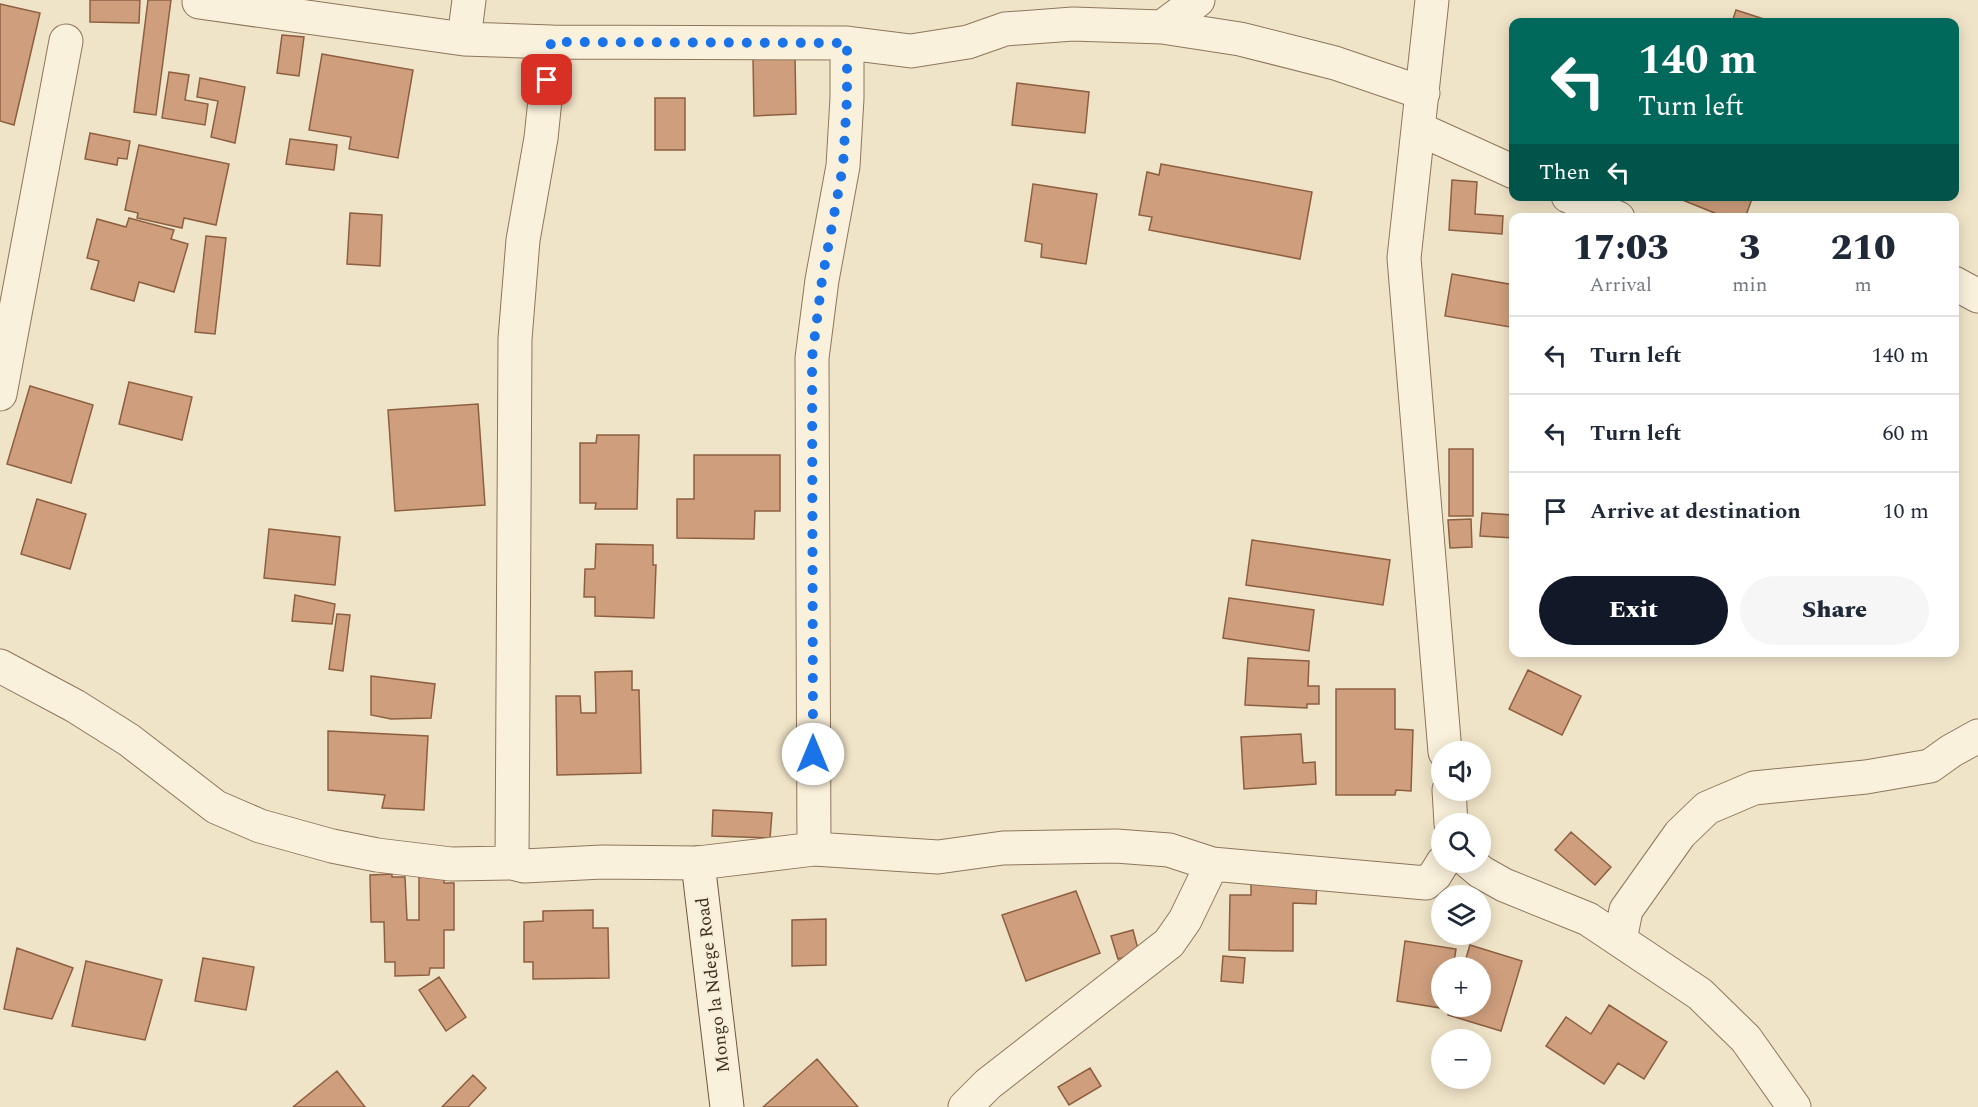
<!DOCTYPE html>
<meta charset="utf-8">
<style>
body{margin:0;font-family:Spectral,serif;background:#f6f6f7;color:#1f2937;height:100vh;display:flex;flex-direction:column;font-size:22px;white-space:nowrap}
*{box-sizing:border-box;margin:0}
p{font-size:20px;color:#747a83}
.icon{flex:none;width:33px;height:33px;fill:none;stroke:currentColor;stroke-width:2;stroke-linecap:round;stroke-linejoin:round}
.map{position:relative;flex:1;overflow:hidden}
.side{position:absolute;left:1509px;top:213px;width:450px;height:444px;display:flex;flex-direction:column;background:#fff;border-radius:12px;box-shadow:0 3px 15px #0003}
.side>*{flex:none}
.banner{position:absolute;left:1509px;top:18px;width:450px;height:183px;border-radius:12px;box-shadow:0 3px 15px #0003;background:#00695c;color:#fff;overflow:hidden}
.controls{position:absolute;left:1431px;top:741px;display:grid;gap:12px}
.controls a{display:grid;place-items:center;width:60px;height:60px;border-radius:50%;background:#fff;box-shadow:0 3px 15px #0003;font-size:30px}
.pin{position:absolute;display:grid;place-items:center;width:51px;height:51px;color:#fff;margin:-26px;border-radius:12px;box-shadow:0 3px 9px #0006}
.me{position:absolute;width:66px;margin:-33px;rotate:0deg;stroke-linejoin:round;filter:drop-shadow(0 0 4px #0008)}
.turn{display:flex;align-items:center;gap:21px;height:126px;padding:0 30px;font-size:27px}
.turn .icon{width:78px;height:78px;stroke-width:2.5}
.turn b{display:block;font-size:42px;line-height:51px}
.then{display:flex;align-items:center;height:57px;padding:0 30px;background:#0003;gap:12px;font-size:22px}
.eta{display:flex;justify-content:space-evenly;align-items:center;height:102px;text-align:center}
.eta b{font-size:36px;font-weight:800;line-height:42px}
.button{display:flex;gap:12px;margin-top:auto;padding:12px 30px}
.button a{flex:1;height:69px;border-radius:36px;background:#111827;color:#fff;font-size:24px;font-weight:800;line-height:69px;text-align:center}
.button a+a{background:#f6f6f7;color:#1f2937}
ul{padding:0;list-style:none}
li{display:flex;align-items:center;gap:18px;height:78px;padding:0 30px;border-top:2px solid #e0e1e3}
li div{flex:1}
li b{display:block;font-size:22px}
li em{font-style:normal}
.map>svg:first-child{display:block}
.building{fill:#cf9f7d;stroke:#8d5f41;stroke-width:1.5}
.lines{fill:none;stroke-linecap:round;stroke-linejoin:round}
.street-casing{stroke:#8d765c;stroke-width:35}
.secondary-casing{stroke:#6f573f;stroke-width:35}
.street{stroke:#faf1dc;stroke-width:33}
.secondary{stroke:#faf1dc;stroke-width:33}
.route{stroke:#1a73e8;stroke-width:10;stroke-dasharray:0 18}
.labels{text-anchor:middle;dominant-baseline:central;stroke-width:4.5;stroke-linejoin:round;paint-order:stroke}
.street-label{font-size:18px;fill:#3d2e20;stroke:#f7eed8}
</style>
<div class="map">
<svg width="1978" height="1107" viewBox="0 0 1978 1107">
<rect width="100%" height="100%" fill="#f0e4c8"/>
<path class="building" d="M90,0H140L139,23L90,22Z
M148,0H171L156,115L134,112Z
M0,4L40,13L14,125L0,121Z
M1736,10L1773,22H1732Z
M282,35L304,37L299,76L277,73Z
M322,54L413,70L398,158L349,149L351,137L309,130Z
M795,57L796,114L754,116L753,58Z
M169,72L189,75L185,100L208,104L205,125L162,118Z
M200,78L245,87L235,143L211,137L218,101L197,97Z
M1017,83L1089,92L1085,133L1012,125Z
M655,98H685V150H655Z
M90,133L130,141L127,159L118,158L117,165L85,159Z
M290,139L337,145L334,170L286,164Z
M139,145L229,164L216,225L184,218L182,228L137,218L138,213L125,210Z
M1161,164L1312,192L1300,259L1149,230L1152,217L1139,215L1147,172L1159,175Z
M1452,180L1477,182L1475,214L1503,216L1502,234L1449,230Z
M1033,184L1097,194L1086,264L1041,257L1042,244L1025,241Z
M1753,196L1745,218H1727L1675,197Z
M350,213L382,215L380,266L347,264Z
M129,218L174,230L171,239L188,244L174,292L139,282L134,301L91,289L99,261L87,258L97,219L126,227Z
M206,236L226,238L215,334L195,332Z
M1452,274L1514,285V307L1510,327L1445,316Z
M129,382L192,397L182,440L119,424Z
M30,386L93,405L71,483L7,464Z
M478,404L485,505L395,511L388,410Z
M597,435H639L637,509H595L596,503H580V443H596Z
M1449,449H1473V516H1449Z
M694,455H780V511H755L754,539L677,538V499H694Z
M37,499L86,514L70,569L21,554Z
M1482,513L1514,515V538L1480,536Z
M1471,519L1472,547L1450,548L1448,520Z
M269,529L340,537L335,585L264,578Z
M1252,540L1390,560L1383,605L1246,585Z
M596,544L653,545V565H656L654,618L595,616V597H584L585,569H594L595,568Z
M295,595L335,604L332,624L292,621Z
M1229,598L1314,610L1309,651L1223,638Z
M337,614L350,615L343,671L329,669Z
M1248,658L1309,661L1308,686H1319V704H1307V708L1245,705Z
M1528,670L1581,696L1562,735L1509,709Z
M632,671V690H639L641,773L557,775L556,696H580L581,713H596L595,672Z
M371,676L435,684L431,718L391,719L371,715Z
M1336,689H1395V729L1413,730L1411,791L1396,790L1395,795H1336Z
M328,731L428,736L424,810L382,808L385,795L328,790Z
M1301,734L1303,763L1315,762L1316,784L1244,789L1241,737Z
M713,810L772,813L770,838L712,836Z
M1571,832L1611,867L1595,885L1555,850Z
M419,871H444V883H454V930H444V968H430L429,975L395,976V962H385L384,922H371L370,875L392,874V877H405L407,920H419Z
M1251,874L1317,875L1316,904L1293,903V951L1229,950L1230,895H1251Z
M1076,891L1100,953L1026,981L1002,915Z
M593,910V928H608L609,978L533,979V962H524V922L543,921V911Z
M826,919V965L792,966V920Z
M1133,930L1139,953L1118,959L1111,936Z
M1405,941L1456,949L1453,968H1442V1006H1447V1009L1397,1001Z
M1470,945L1522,961L1501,1031L1448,1015L1451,1006H1480V968H1463Z
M17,948L73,968L52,1019L4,1009Z
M1223,956L1245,958L1243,983L1221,981Z
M203,958L254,967L246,1010L195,1001Z
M86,961L162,980L145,1040L72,1026Z
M439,977L466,1017L446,1031L419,990Z
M1609,1005L1667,1042L1644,1079L1618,1063L1604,1084L1546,1046L1566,1017L1591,1034Z
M817,1059L858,1107H763Z
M1090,1068L1101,1086L1069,1105L1058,1087Z
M337,1071L365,1107H293Z
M473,1075L486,1088L468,1107H442Z"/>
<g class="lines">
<g class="street-casing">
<path id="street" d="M1432,0L1404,258L1445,752
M199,2L464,39L551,42L847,43L911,51L968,42L1005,29L1073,24L1162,27L1240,39L1335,63L1423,93
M1162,27L1198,0
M464,39L469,0
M1419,129L1514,172
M1568,196L1618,218
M1954,283L1978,296
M0,394L66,41
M0,666L75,706L129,740L216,807L260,826L332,846L377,855L451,864L512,863L524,866L602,862L698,863L814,849L938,857L1003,848L1116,846L1169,850L1212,864L1426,883L1435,875L1443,862
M1449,790L1451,824
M814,849L812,358L822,280L843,166L847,98V43
M1469,862L1481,872L1504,885L1588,919L1700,994L1746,1039L1794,1107
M512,863L515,339L523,240L541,138L551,42
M1620,940L1626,910L1680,834L1707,808L1754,788L1866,777L1930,766L1951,751L1978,736
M965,1107L988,1084L1169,943L1185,920L1212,864"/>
</g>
<g class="secondary-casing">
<path id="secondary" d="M698,863L727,1107"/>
</g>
<use href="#street" class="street"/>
<use href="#secondary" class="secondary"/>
</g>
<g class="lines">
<path class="route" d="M547,80L551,42L847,43V98L843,166L822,280L812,358L813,754"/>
</g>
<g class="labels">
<g class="street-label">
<text transform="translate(713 985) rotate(-97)">Mongo la Ndege Road</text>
</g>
</g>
</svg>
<div class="controls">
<a><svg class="icon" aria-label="sound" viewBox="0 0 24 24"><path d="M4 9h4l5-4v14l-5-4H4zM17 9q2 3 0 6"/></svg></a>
<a><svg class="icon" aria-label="search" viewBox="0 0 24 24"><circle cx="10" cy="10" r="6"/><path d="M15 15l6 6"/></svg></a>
<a><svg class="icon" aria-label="layers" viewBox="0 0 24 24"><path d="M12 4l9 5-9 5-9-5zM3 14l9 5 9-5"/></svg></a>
<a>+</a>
<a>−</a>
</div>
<div class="pin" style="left:547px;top:80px;background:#d93025"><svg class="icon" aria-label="arrive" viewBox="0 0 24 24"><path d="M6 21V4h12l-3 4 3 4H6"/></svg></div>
<svg class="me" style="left:813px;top:754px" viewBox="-20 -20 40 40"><circle r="19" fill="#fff"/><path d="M0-13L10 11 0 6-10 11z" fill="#1a73e8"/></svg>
<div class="banner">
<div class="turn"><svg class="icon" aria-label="left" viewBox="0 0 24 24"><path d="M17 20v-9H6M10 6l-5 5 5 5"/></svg><div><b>140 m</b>Turn left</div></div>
<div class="then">Then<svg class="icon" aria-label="left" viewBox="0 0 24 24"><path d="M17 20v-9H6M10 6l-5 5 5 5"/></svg></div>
</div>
<section class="side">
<div class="eta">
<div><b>17:03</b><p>Arrival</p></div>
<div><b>3</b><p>min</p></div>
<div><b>210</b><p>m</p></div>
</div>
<ul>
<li><svg class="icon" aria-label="left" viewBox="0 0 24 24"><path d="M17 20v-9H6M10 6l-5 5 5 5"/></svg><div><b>Turn left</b></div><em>140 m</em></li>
<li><svg class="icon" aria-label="left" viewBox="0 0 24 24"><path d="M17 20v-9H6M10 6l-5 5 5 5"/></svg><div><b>Turn left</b></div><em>60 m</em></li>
<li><svg class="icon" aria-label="arrive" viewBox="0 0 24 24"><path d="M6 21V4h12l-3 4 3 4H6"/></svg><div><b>Arrive at destination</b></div><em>10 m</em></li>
</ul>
<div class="button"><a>Exit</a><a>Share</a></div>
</section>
</div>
